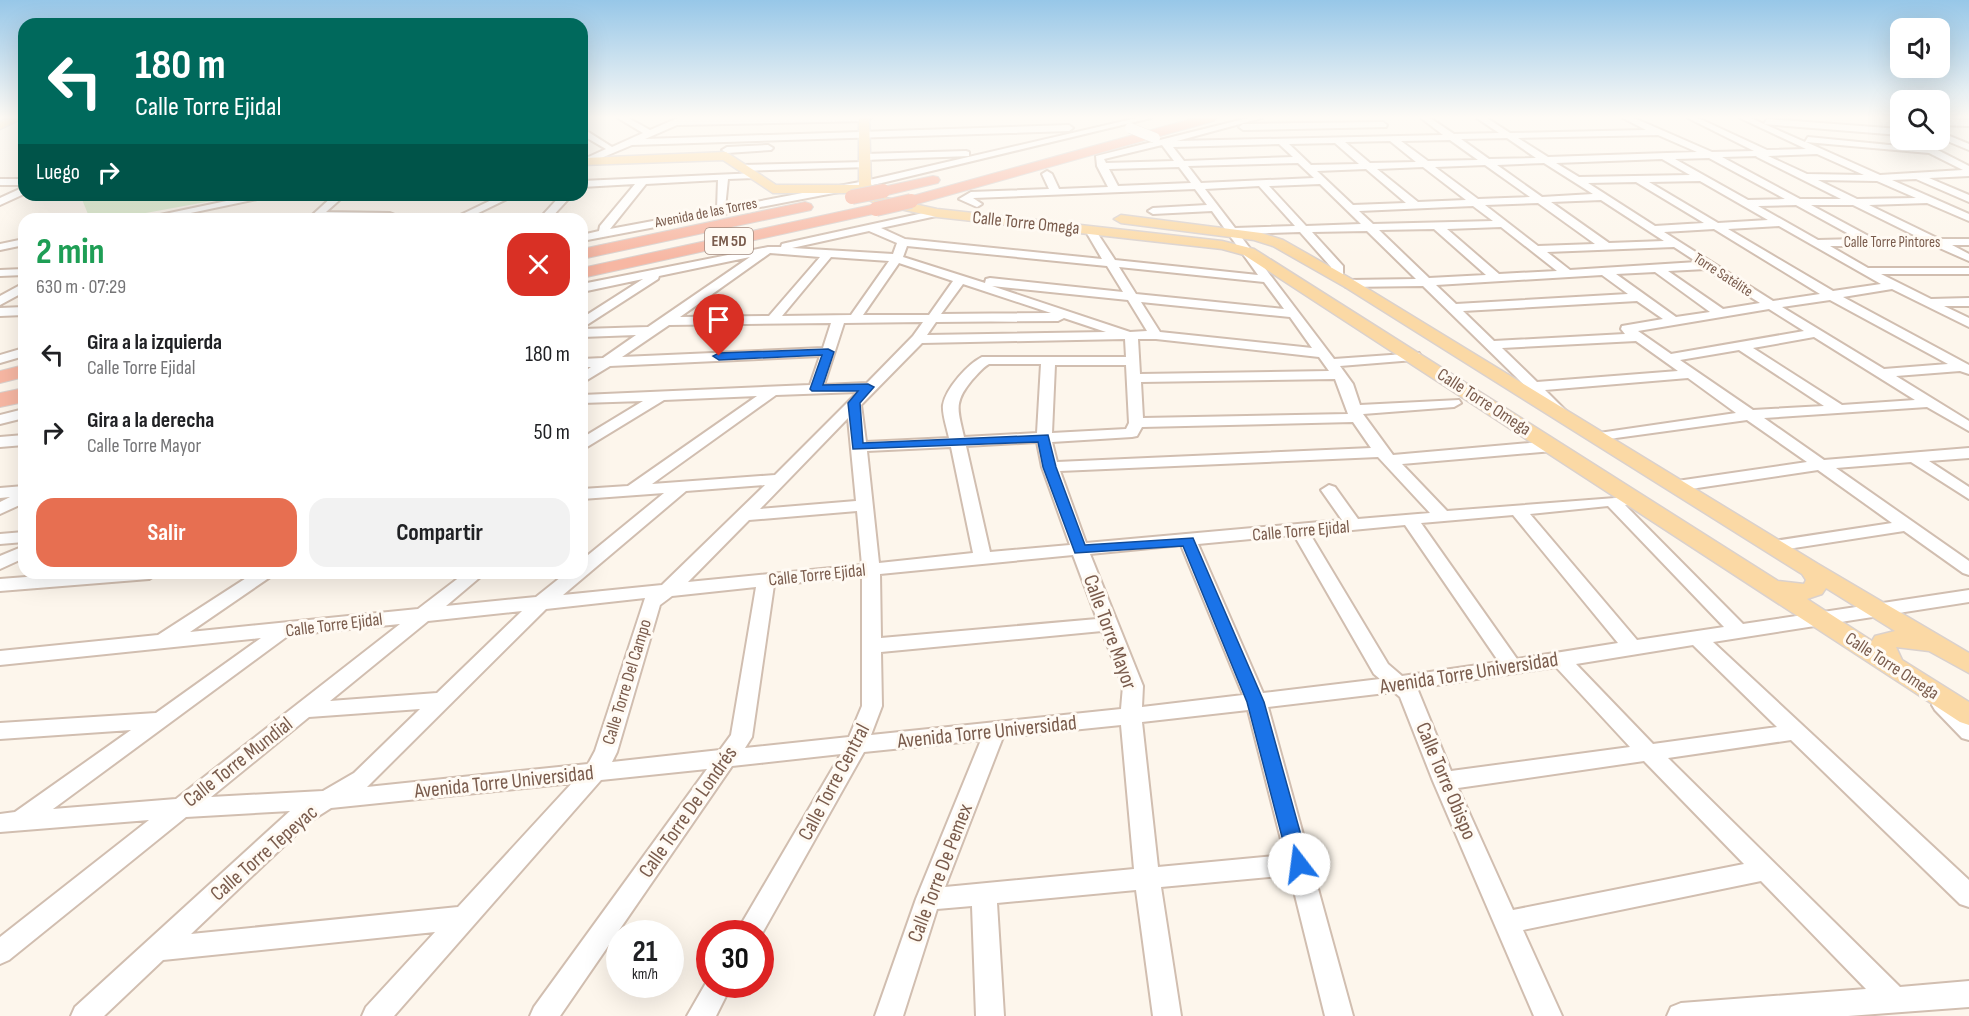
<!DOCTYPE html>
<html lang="es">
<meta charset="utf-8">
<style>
body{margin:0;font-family:"Sofia Sans Condensed",sans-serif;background:#f2f2f2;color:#202124;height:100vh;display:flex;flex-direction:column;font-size:22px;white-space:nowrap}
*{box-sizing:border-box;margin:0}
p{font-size:20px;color:#757577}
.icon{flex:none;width:33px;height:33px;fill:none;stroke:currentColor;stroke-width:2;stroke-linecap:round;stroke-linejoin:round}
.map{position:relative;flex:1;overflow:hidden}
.side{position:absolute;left:18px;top:213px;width:570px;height:366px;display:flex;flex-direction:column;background:#fff;border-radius:18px;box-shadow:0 6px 24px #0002}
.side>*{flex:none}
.hud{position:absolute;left:18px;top:18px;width:570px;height:183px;border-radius:18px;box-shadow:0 6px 24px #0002;background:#00695c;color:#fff;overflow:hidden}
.controls{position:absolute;left:1890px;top:18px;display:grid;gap:12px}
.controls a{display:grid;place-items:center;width:60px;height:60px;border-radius:12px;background:#fff;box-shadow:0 6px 24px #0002;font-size:30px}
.speed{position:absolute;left:606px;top:920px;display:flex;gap:12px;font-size:30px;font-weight:700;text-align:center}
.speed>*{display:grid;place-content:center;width:78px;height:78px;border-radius:50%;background:#fff;box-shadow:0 6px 24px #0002;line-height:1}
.speed small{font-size:15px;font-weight:400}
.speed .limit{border:9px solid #d22;background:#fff;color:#111}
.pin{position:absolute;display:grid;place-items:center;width:51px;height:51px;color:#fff;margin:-62px -26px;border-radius:50% 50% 50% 0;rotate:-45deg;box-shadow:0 0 6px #0007}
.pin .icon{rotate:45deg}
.me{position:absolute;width:66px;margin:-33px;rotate:345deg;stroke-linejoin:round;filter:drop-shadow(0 0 4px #0008)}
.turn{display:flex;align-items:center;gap:21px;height:126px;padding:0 18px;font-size:27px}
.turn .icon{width:78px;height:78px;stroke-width:2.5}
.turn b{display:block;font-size:42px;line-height:51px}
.then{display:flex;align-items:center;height:57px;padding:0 18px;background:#0003;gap:12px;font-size:22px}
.round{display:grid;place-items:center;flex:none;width:63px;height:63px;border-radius:18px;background:#f2f2f2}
.summary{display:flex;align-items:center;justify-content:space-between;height:102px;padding:0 18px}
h1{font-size:36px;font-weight:700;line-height:45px;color:#1e9e55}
.primary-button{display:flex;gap:12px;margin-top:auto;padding:12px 18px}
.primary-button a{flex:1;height:69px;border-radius:18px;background:#e76f51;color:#fff;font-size:24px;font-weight:700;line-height:69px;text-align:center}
.primary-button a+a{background:#f2f2f2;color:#202124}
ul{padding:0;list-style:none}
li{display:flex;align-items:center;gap:18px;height:78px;padding:0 18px}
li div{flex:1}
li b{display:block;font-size:22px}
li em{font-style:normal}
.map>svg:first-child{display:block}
.green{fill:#d8ecc9}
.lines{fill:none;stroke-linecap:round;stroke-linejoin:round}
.minor-casing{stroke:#d1beb0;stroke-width:4}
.major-casing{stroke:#dad1cd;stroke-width:3}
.highway-casing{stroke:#dad1cd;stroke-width:2}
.minor{fill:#fff;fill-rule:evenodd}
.major{fill:#fbd9a5;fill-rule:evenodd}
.highway{fill:#f7b7a3;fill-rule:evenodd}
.minor-bridge-casing{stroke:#d1beb0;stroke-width:11;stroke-linecap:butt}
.highway-bridge-casing{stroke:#dad1cd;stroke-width:16;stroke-linecap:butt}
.minor-bridge{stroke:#fff;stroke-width:10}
.highway-bridge{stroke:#f7b7a3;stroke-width:14}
.route{fill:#1a73e8;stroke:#114b97;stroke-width:1.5}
.labels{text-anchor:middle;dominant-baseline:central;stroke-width:6;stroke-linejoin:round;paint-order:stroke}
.far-street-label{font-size:15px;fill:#7a5c4d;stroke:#fffaf3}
.shield{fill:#fffaf3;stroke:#a28b7f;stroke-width:1.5}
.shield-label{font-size:16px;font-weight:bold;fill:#7a5c4d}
.street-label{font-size:18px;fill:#7a5c4d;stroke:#fffaf3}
.near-street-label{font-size:21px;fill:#7a5c4d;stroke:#fffaf3}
</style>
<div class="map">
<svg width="1969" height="1016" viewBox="0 0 1969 1016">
<rect width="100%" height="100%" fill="#fdf6ec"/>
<path class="green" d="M28,195H244L113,219H90L81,197H24Z"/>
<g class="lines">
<g class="minor-casing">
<path id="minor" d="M618,118H628L650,130L678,118H871L867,121L677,125L645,139L1069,125L1073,128L1069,131L632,145L582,166V160L606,149L582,135V128L612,147L643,133Z
M1137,118H1151L865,187L582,241V235L599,231L600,226L635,184L582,187V181L757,173V177L754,178L728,179L725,208L865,181ZM718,180L717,209L610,229L646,184Z
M1248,118H1262L1177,141L1443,135L1421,118H1430L1454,134L1499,133L1477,118H1487L1510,133L1646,130L1623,118H1634L1712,152L1754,151L1688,118H1698L1767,150L1806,149L1740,118H1751L1764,124L1767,119L1900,129V135L1764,124L1805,142L1808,137L1920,148L1916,144L1920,141L1969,166V176L1929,178L1969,195V202L1916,179L1892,180L1969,214V221L1927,203L1869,205L1939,239H1969V245H1952L1969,254V261L1935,246H1830L1868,268H1969V274H1881L1931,299L1969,298V306H1944L1969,318V327L1892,289L1843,297L1969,365V374L1960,371L1896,376L1969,421V431L1927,407L1764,418L1824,460L1969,448V458L1929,461L1969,487V499L1911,462L1836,468L1969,561V575L1963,573L1904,531L1774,551L1768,550L1765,546L1774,541L1892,523L1818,470L1677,491L1671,489L1669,486L1671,483L1677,481L1807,462L1747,420L1594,441L1591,438L1594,435L1599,433L1736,413L1688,378L1545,390L1568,413L1566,416H1556L1423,286L1346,287L1344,284L1350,280L1416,279L1367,231L1312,232L1343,266V276L1337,280L1331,276V267L1300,232L1239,234L1334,359L1419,353L1421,356L1414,360L1340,366L1353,384L1360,405L1459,400L1461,403L1454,407L1363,414L1393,455L1553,441L1561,446L1553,451L1402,464L1447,511L1641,496L1643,499L1641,502L1625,505L1743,624L1969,590V602L1713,642L1969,880V907L1960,904L1791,740L1668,758L1900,987L1969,981V1007L1848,1016H1667L1671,1007L1681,1003L1866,989L1761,881L1523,930L1562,1016H1534L1433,781L1400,697L1394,692L1268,707L1353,1016H1325L1290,875L1161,887L1181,1016H1153L1136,890L997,903L1004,1016H976L972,906L937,909L903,1016H875L916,899L981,740L864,752L760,937V933H736L841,754L732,766L560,1016H530L534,1007L707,769L601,780L394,1016H362L366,1007L435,932L163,960L104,1016H71L75,1007L290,811L186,817L9,960L0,964V937L149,820L0,832V814L15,812L131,730L0,739V723L156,713L261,638L0,665V651L158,635L254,573H276L190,632L418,609L465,573H485L446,606L536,597L566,573H582V560L664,493L582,499V489L628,486L757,396L664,400L582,450V438L643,401L582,403V395L810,385L820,356L610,366L582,383V373L591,367H582V359L603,358L636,335L582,337V329L648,327L750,257L659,276L658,279L582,328V318L643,279L582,292V284L768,247H781L782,244L786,243L937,210L942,213L941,215L881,228L905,239L1102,259L1085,230L1090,227L1094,228L1115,260L1258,275L1212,211L1153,214L1148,211L1153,208L1207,205L1195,189L973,198L982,204L977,207L959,199L971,192L1049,189L1042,174L1047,171L1052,174L1059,189L1108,187L1097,166L1096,156ZM1658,135L1697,152L1548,157L1518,138ZM1507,138L1536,158L1489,159L1461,139ZM1450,140L1478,160L1428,161L1401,141ZM1390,141L1416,162L1370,163L1345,142ZM1806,142L1929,153L1963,170L1880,175ZM1335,143L1359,164L1311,165L1289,144ZM1279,144L1293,157L1184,161L1173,147ZM1162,145L1174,161L1106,163L1104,159ZM1817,154L1864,175L1807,174L1768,156ZM1756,156L1757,157L1841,199H1800L1722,157ZM1709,158L1785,199L1748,200L1675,159ZM1662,159L1690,175L1579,177L1556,163ZM1298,163L1314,178L1201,183L1188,166ZM1544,163L1593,194L1542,197L1497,165ZM1485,165L1530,197L1478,199L1435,167ZM1179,167L1191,183L1118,186L1109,169ZM1423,167L1466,200L1418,202L1377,169ZM1366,169L1406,203L1353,205L1317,171ZM1818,180L1877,181L1916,198L1857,199ZM1700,181L1768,220L1718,223L1649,182ZM1636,182L1704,223L1655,226L1588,183ZM1320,184L1361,224L1306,226L1269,186ZM1259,186L1295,226L1235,228L1205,189ZM1601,200L1664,241L1609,243L1551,202ZM1538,203L1595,244L1538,246L1485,205ZM1796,205L1858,239L1818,240L1758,206ZM1811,205H1853L1922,239H1874ZM1473,206L1493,221L1373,224L1359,211ZM1779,226L1881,284L1833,291L1728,229ZM1501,227L1557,271L1499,274L1447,229ZM1434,229L1486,275L1429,278L1379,230ZM1714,229L1820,294L1773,301L1664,232ZM869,231L897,243L893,254L792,248ZM907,246L1107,266L1123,292L990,278L986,279L985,283L903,257ZM1674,247L1697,262L1570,270L1547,252ZM770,253L820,257L769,316L680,317ZM831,257L889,261L851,315L782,316ZM899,263L953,281L929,315H863ZM1119,267L1264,282L1284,309L1136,294ZM1706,269L1760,303L1723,309L1668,271ZM1655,272L1710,312L1676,317L1616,274ZM1602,275L1628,294L1456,304L1436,285ZM963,284L1051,313L941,314ZM992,286L1128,300L1147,331L1130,332ZM1830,300L1948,364L1884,369L1782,307ZM1637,301L1663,319L1622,326L1621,329L1625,334L1494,341L1463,311ZM1141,302L1290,317L1312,348L1160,332ZM1769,309L1804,331L1671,354L1638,331ZM1064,318L1106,332L927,335L936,322L1058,321ZM923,322L913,336L867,383L824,385L844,323ZM831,323L823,348L622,357L669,325ZM1814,337L1915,400L1842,405L1753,348ZM1125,339L1126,357H982C968,364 946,388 943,405C942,414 947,428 949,438L866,442L861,405L922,343ZM1138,339H1156L1319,357L1329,371L1140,374ZM1636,341L1678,371L1537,382L1502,348ZM1739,350L1824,406L1753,410L1680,360ZM989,364H1041L1037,433L964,437C958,410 953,403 972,380C978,374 982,368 989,364ZM1055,365H1126L1129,423L1126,429L1052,433ZM1335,379L1348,414L1143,418L1141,382ZM858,392L775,475L652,484L776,395ZM848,418L856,501L760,509ZM1353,422L1371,448L1057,462L1052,442L1132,437L1137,436L1142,427ZM1037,442L1042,467L1070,545L990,552L966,446ZM951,447L973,553L879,563L867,451ZM1378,457L1430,513L1358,519L1335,487L1329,485L1321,490L1342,520L1086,543L1060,471ZM765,485L662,585L563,595L686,491ZM1608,506L1724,627L1637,640L1530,514ZM857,511L862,565L688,582L749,520ZM1513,515L1618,643L1517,659L1421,523ZM1405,525L1499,662L1402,676L1388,664L1310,534ZM1294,535L1374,674L1380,679L1263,693L1198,544ZM1181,545L1243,695L1142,707L1143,686L1090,554ZM1073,555L1097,619L881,638L880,574ZM862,576V706L849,737L745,748L752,737L774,585ZM756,587L731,735L720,750L612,762L617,752L660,605L672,596ZM645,598L595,751L588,764L367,787L546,609ZM522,611L437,693L330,701L428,621ZM400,624L176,799L53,809L289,635ZM1102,631L1123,686L1121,709L871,735L882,706L881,652ZM1693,645L1777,727L1653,744L1576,664ZM1556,667L1630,747L1451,771L1417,688ZM420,709L354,773L323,791L211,797L309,717ZM1248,710L1285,855L1158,867L1142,722ZM1121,725L1134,869L945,887L1003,737ZM1644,761L1744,864L1513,910L1458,788ZM572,783L458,907L191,934L309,822L331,808Z
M1940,119L1969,120V126L1940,125Z
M1383,122L1387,125L1386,127L1243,130L1239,127L1243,124Z
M1940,132L1969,144V150L1940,138Z
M768,145L773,148L771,150L727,153L722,150L727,147Z
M966,151L969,152V156L865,160L860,157L865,154Z
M865,162L870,165L868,167L742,171L737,168L742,165Z
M0,179H24V185H0Z
M24,187V194L0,205V198Z
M255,195H276L162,219H141Z
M334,195H345L326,212L390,213L400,217L308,219Z
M502,195H515L466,219H452Z
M561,195H572L550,219H539Z
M24,239V245L0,250V244Z
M24,269V275L0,276V270Z
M24,283V292L0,305V296Z
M24,307V315L0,316V308Z
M24,348V356L0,363V355Z
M24,409V418L0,424V415Z
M24,435V445L0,447V437Z
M24,486V503L0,514V502L10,497L0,498V488Z
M24,532V542L0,544V534Z
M24,546V558L0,569V556Z
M78,573H158L149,579L0,591V579Z
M1942,697L1949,700L1969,719V740L1962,738L1935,710L1932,705L1935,700Z
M710,976V984H732L716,1016H687Z"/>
</g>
<g class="major-casing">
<path id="major" d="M9,118H23L0,129V122Z
M859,118H869L871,184L877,193L886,198L937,209L1222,241L1254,249L1778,581L1804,584L1806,580L1802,574L1345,287L1273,246L1254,240L1121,223L1114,219L1121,215L1261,233L1283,240L1355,281L1818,564L1969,653V673L1929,651L1896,647L1902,660L1969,702V725L1960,722L1244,255L1222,249L937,217L877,204L867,199L864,193H773L723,160L582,165V159L586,158L726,152L776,185H859ZM1826,588L1895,631L1875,636L1872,641L1807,599L1822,594Z"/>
</g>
<g class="highway-casing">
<path id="highway" d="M1195,118H1216L1214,121L917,204H905L903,201L905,198Z
M933,176L938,177L940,180L938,183L883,196L875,191L878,188Z
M805,202L811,204L813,207L811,210L582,259V249Z
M876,204L882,206L884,209L882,212L582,278V268Z
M24,365V377L0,383V371Z
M24,388V402L0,407V393Z"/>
</g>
<use href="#minor" class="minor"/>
<use href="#major" class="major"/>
<use href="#highway" class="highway"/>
<g class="minor-bridge-casing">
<path id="minor-bridge" d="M1130,128L1155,138"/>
</g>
<g class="highway-bridge-casing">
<path id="highway-bridge" d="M852,197L883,191
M876,209L911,201"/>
</g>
<use href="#minor-bridge" class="minor-bridge"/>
<use href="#highway-bridge" class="highway-bridge"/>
</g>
<linearGradient id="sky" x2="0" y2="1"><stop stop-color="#97c7e8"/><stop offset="0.45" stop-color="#fefbf6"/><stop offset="1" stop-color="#fefbf6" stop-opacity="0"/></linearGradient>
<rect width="1969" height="260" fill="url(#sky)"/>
<path class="route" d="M828,349L834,352L823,385L868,384L874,387L860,403L863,443L1048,435L1056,467L1085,545L1193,538L1264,702L1309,864L1306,870L1299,873L1292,870L1289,864L1247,702L1183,546L1075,553L1043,467L1038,442L853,449L848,403L858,391H812L810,389L822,355L719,360L713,356L719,353Z"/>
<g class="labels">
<g class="far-street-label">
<text transform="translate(706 213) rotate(-11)">Avenida de las Torres</text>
<text x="1892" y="242">Calle Torre Pintores</text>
<text transform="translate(1723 275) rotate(33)">Torre Satélite</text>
</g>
<rect class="shield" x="705" y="228" width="48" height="26" rx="4.5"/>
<g class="shield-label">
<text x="729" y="241">EM 5D</text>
</g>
<g class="street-label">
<text transform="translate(1026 223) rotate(6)">Calle Torre Omega</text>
<text transform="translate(1484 402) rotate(33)">Calle Torre Omega</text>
<text transform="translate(1301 531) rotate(-5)">Calle Torre Ejidal</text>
<text transform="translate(817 575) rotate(-6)">Calle Torre Ejidal</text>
<text transform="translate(334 625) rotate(-7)">Calle Torre Ejidal</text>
<text transform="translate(1892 666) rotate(33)">Calle Torre Omega</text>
<text transform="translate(627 682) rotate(-73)">Calle Torre Del Campo</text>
</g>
<g class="near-street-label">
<text transform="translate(1110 632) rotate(70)">Calle Torre Mayor</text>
<text transform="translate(1469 673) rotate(-9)">Avenida Torre Universidad</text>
<text transform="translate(987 732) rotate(-6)">Avenida Torre Universidad</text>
<text transform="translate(238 762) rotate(-38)">Calle Torre Mundial</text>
<text transform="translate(1446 781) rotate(67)">Calle Torre Obispo</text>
<text transform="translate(504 782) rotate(-6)">Avenida Torre Universidad</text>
<text transform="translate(834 782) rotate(-62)">Calle Torre Central</text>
<text transform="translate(688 812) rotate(-55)">Calle Torre De Londrés</text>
<text transform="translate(264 853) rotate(-41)">Calle Torre Tepeyac</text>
<text transform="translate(940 873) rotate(-69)">Calle Torre De Pemex</text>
</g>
</g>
</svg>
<div class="controls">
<a><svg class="icon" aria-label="sound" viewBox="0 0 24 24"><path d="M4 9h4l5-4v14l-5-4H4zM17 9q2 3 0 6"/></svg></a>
<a><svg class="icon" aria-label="search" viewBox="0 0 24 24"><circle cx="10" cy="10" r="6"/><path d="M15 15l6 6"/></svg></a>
</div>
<div class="speed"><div>21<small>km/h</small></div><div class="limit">30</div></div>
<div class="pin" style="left:719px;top:356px;background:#d93025"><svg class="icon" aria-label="arrive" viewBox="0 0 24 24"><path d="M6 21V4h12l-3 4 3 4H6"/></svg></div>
<svg class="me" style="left:1299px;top:864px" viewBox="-20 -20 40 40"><circle r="19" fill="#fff"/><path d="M0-13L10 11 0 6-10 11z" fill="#1a73e8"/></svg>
<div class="hud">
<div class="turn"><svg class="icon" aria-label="left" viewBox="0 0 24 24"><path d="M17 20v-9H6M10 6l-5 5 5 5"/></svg><div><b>180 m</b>Calle Torre Ejidal</div></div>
<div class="then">Luego<svg class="icon" aria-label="right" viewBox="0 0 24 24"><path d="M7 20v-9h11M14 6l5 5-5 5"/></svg></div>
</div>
<section class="side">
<div class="summary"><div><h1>2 min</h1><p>630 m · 07:29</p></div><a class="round" style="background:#d93025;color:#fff"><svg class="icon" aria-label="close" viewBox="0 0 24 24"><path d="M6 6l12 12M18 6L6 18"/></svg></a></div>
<ul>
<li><svg class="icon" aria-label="left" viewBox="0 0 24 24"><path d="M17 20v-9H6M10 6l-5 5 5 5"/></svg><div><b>Gira a la izquierda</b><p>Calle Torre Ejidal</p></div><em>180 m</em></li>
<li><svg class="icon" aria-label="right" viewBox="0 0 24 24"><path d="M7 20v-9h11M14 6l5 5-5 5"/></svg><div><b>Gira a la derecha</b><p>Calle Torre Mayor</p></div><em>50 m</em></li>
</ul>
<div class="primary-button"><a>Salir</a><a>Compartir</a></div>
</section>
</div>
